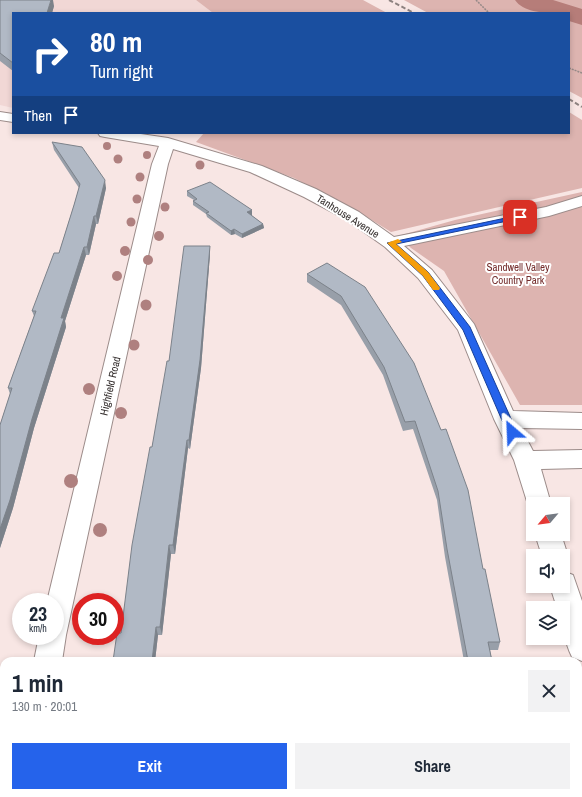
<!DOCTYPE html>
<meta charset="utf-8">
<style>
body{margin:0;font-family:"Archivo Narrow",sans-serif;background:#f2f2f3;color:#1f2937;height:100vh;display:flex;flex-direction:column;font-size:15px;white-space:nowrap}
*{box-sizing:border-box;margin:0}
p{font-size:13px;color:#747a83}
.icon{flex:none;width:22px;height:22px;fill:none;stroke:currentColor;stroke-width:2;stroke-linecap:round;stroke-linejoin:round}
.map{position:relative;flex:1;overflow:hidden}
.drawer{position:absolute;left:0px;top:657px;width:582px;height:140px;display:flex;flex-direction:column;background:#fff;border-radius:12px 12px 0 0;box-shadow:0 2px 6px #0003}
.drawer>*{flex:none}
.banner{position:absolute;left:12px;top:12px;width:558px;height:122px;border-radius:0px;box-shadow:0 2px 6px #0003;background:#1a4fa0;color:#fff;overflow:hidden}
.needle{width:26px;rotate:241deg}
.buttons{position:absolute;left:526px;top:497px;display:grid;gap:8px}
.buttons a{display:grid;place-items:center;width:44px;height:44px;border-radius:0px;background:#fff;box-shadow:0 2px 6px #0003;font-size:20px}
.speed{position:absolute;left:12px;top:593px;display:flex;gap:8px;font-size:20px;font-weight:700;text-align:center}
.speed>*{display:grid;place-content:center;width:52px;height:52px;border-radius:50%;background:#fff;box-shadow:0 2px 6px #0003;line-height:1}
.speed small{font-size:10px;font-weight:400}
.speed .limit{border:6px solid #d22;background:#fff;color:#111}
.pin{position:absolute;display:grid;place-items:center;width:34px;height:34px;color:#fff;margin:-17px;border-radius:8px;box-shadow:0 2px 6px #0006}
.me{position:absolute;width:44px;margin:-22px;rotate:334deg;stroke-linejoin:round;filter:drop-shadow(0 0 3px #0008)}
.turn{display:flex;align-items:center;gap:14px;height:84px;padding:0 12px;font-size:18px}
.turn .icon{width:52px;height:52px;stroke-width:2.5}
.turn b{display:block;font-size:28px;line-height:34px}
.then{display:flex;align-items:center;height:38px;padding:0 12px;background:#0003;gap:8px;font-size:15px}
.round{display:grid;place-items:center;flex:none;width:42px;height:42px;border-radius:0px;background:#f2f2f3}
.summary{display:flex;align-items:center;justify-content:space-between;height:68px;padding:0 12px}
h1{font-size:24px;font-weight:700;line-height:30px}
.cta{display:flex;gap:8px;margin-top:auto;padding:8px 12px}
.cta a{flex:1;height:46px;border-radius:0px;background:#2563eb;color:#fff;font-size:16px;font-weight:700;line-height:46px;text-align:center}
.cta a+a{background:#f2f2f3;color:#1f2937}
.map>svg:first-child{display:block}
.built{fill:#f1d7d5}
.green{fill:#ddb4b0}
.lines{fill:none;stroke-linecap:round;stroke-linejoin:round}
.river{fill:#b67d79;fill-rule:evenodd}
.minor-casing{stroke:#9c8c8a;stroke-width:2}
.path{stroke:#968a88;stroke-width:1.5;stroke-dasharray:2 1;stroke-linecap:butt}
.minor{fill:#fff;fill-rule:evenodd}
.rail{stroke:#8d8280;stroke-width:2;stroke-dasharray:4.5 2.5;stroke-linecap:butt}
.tree{fill:#af807f}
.wall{fill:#989fa9}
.shaded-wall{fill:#7c828a}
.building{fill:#b1b9c5;stroke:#7c828a}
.route{fill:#2563eb;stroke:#184099}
.slow{fill:#f59e0b}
.labels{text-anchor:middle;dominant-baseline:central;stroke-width:4;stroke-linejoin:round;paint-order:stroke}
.street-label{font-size:11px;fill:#36302f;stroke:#fff}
.park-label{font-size:11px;fill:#742d2c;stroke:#fff}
</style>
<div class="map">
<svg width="582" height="797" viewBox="0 0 582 797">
<rect width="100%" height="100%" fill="#f8e6e4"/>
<path class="built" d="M0,0H196L213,13H13V108L0,105Z"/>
<path class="green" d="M196,0H363L387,13H213Z
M404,0H582V98L569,91V13H428Z
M569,112L582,120V188L391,232L354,209L294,178L196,142L204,133H569Z
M582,192V405H520L444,271L411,248L398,236L455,220Z"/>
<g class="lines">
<path class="river" d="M515,0H553L582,9V25L569,21V13C553,13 525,15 515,0Z"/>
<g class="minor-casing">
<path id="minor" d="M0,112L13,114V122L0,120Z
M98,133H134L168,138L262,166L316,189L359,212L394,237L546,207L582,196V206L549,216L404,246L432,270L474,324L513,411L582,413V429L521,428L533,451L582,450V468L541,469L551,504H533V512L530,511L514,460L494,419L458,330L418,278L385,247L347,220L304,197L250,172L173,149L168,164L66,635L62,661H34L39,636H55V602H47L152,164L159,146L105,137L100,136Z
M535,534H561L568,556L564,564L563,556H542Z
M563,571L573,575L582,601V661L572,657C564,641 563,626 563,608H557L550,586H563Z
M4,788V793H34L33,797H1Z"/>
</g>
<path class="path" d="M476,0L489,13
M569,68L582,73"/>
<use href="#minor" class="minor"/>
<path class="rail" d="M389,0L414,13
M569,99L582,107"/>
</g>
<g class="tree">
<circle cx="107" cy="146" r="4"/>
<circle cx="147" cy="155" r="4"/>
<circle cx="118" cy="159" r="4.5"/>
<circle cx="200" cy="165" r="4.5"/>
<circle cx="140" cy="177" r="4.5"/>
<circle cx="137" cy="199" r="4.5"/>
<circle cx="165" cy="207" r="4.5"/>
<circle cx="131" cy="222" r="4.5"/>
<circle cx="159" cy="236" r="5"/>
<circle cx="125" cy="251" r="5"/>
<circle cx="148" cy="260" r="5"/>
<circle cx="117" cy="276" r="5"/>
<circle cx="146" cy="305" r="5.5"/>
<circle cx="134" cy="345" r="5.5"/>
<circle cx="89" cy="389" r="6"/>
<circle cx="121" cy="413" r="6"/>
<circle cx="71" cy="481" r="7"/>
<circle cx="100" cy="530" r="7"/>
</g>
<path class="wall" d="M0,0L54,6L52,13H13V71L0,61Z
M52,142L106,188L98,224H96L89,255H86L65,321L66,327L34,428L13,508L0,548V425L10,394L8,388L34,316L32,311L59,253L74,205L79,188L54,150Z
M187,191L252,215H251L263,224L264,228L242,238L235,234L231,235L207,217L206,214L193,205V201L194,200L187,196Z
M210,254L201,368L190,449L188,448L175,554H171L162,635H158L155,661H113L121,633L152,447L169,361Z
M307,274L365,287L483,569L500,642L498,650H490L492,661H464L445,557L437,500L413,429L403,431L383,375L341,305L307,282Z
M466,793H511L512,797H467Z"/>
<path class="shaded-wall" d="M51,0H53L54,6L52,13H47Z
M105,180L106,188L98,224L96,216Z
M252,210V215L247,217V212Z
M94,216L96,224L89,255L87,247Z
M263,224L264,228L242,238V234Z
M234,229L235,234L231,235V231Z
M210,246V254L201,368L190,449L189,440Z
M84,247L86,255L65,321L66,327L34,428L13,508L0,548V529L61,318Z
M187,440L188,448L175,554L173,545Z
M169,545L171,554L162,635L160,627Z
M156,627L158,635L155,661H152Z
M145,793H148V797H145Z"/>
<path class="building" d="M0,0H51L47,13H13V63L0,53Z
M52,142L82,147L105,180L96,216H94L87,247H84L61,318H64L32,419L10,500L0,529V425L12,388H8L36,311H32L54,253H59L74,205L80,184Z
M210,182L252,210L247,212L263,224L242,234L234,229L231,231L206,213L209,212L193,201L197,199L187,191Z
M184,246H210L200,360L189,440H187L173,545H169L160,627H156L152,661H113L117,633H121L132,545L150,447H152L167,361H169Z
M327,263L365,287L414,363L441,430L446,429L468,490L483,569H485L500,642H488L492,661H468L447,549L438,491L415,421L405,422L384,367L341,296L307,274Z
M101,793H145V797H101Z
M470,793H511L512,797H471Z"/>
<path class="route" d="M520,215L523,217L522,218L396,244L428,272L470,327L517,432L512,436L507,432L463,330L423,276L387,243Z"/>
<path class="slow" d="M398,239L402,242L396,244L428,272L440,288L439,290H433L423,276L387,243Z"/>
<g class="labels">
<g class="street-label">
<text transform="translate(348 216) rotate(32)">Tanhouse Avenue</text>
<text transform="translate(110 386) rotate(-77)">Highfield Road</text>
</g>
<g class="park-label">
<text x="518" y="267">Sandwell Valley<tspan x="518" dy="13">Country Park</tspan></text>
</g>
</g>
</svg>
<div class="buttons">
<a><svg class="needle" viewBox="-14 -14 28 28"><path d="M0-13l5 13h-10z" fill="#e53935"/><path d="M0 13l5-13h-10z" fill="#747a83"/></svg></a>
<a><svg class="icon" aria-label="sound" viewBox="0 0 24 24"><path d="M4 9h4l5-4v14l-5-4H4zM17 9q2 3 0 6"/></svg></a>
<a><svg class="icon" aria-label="layers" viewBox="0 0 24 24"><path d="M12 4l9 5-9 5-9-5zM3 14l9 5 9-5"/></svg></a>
</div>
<div class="speed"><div>23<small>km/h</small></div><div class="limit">30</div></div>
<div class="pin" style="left:520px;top:217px;background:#d93025"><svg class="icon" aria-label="arrive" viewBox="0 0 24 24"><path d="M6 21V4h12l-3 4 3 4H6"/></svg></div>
<svg class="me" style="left:512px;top:432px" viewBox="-20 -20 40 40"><path d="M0-17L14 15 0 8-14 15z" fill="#2563eb" stroke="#fff" stroke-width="4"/></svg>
<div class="banner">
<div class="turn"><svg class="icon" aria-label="right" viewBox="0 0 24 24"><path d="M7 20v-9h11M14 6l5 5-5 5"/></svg><div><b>80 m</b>Turn right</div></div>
<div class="then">Then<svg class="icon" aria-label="arrive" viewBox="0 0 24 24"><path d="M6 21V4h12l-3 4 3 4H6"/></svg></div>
</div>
<section class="drawer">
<div class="summary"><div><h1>1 min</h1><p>130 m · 20:01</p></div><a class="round"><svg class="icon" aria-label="close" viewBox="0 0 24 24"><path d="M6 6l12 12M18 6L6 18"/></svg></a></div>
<div class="cta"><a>Exit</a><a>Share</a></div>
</section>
</div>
